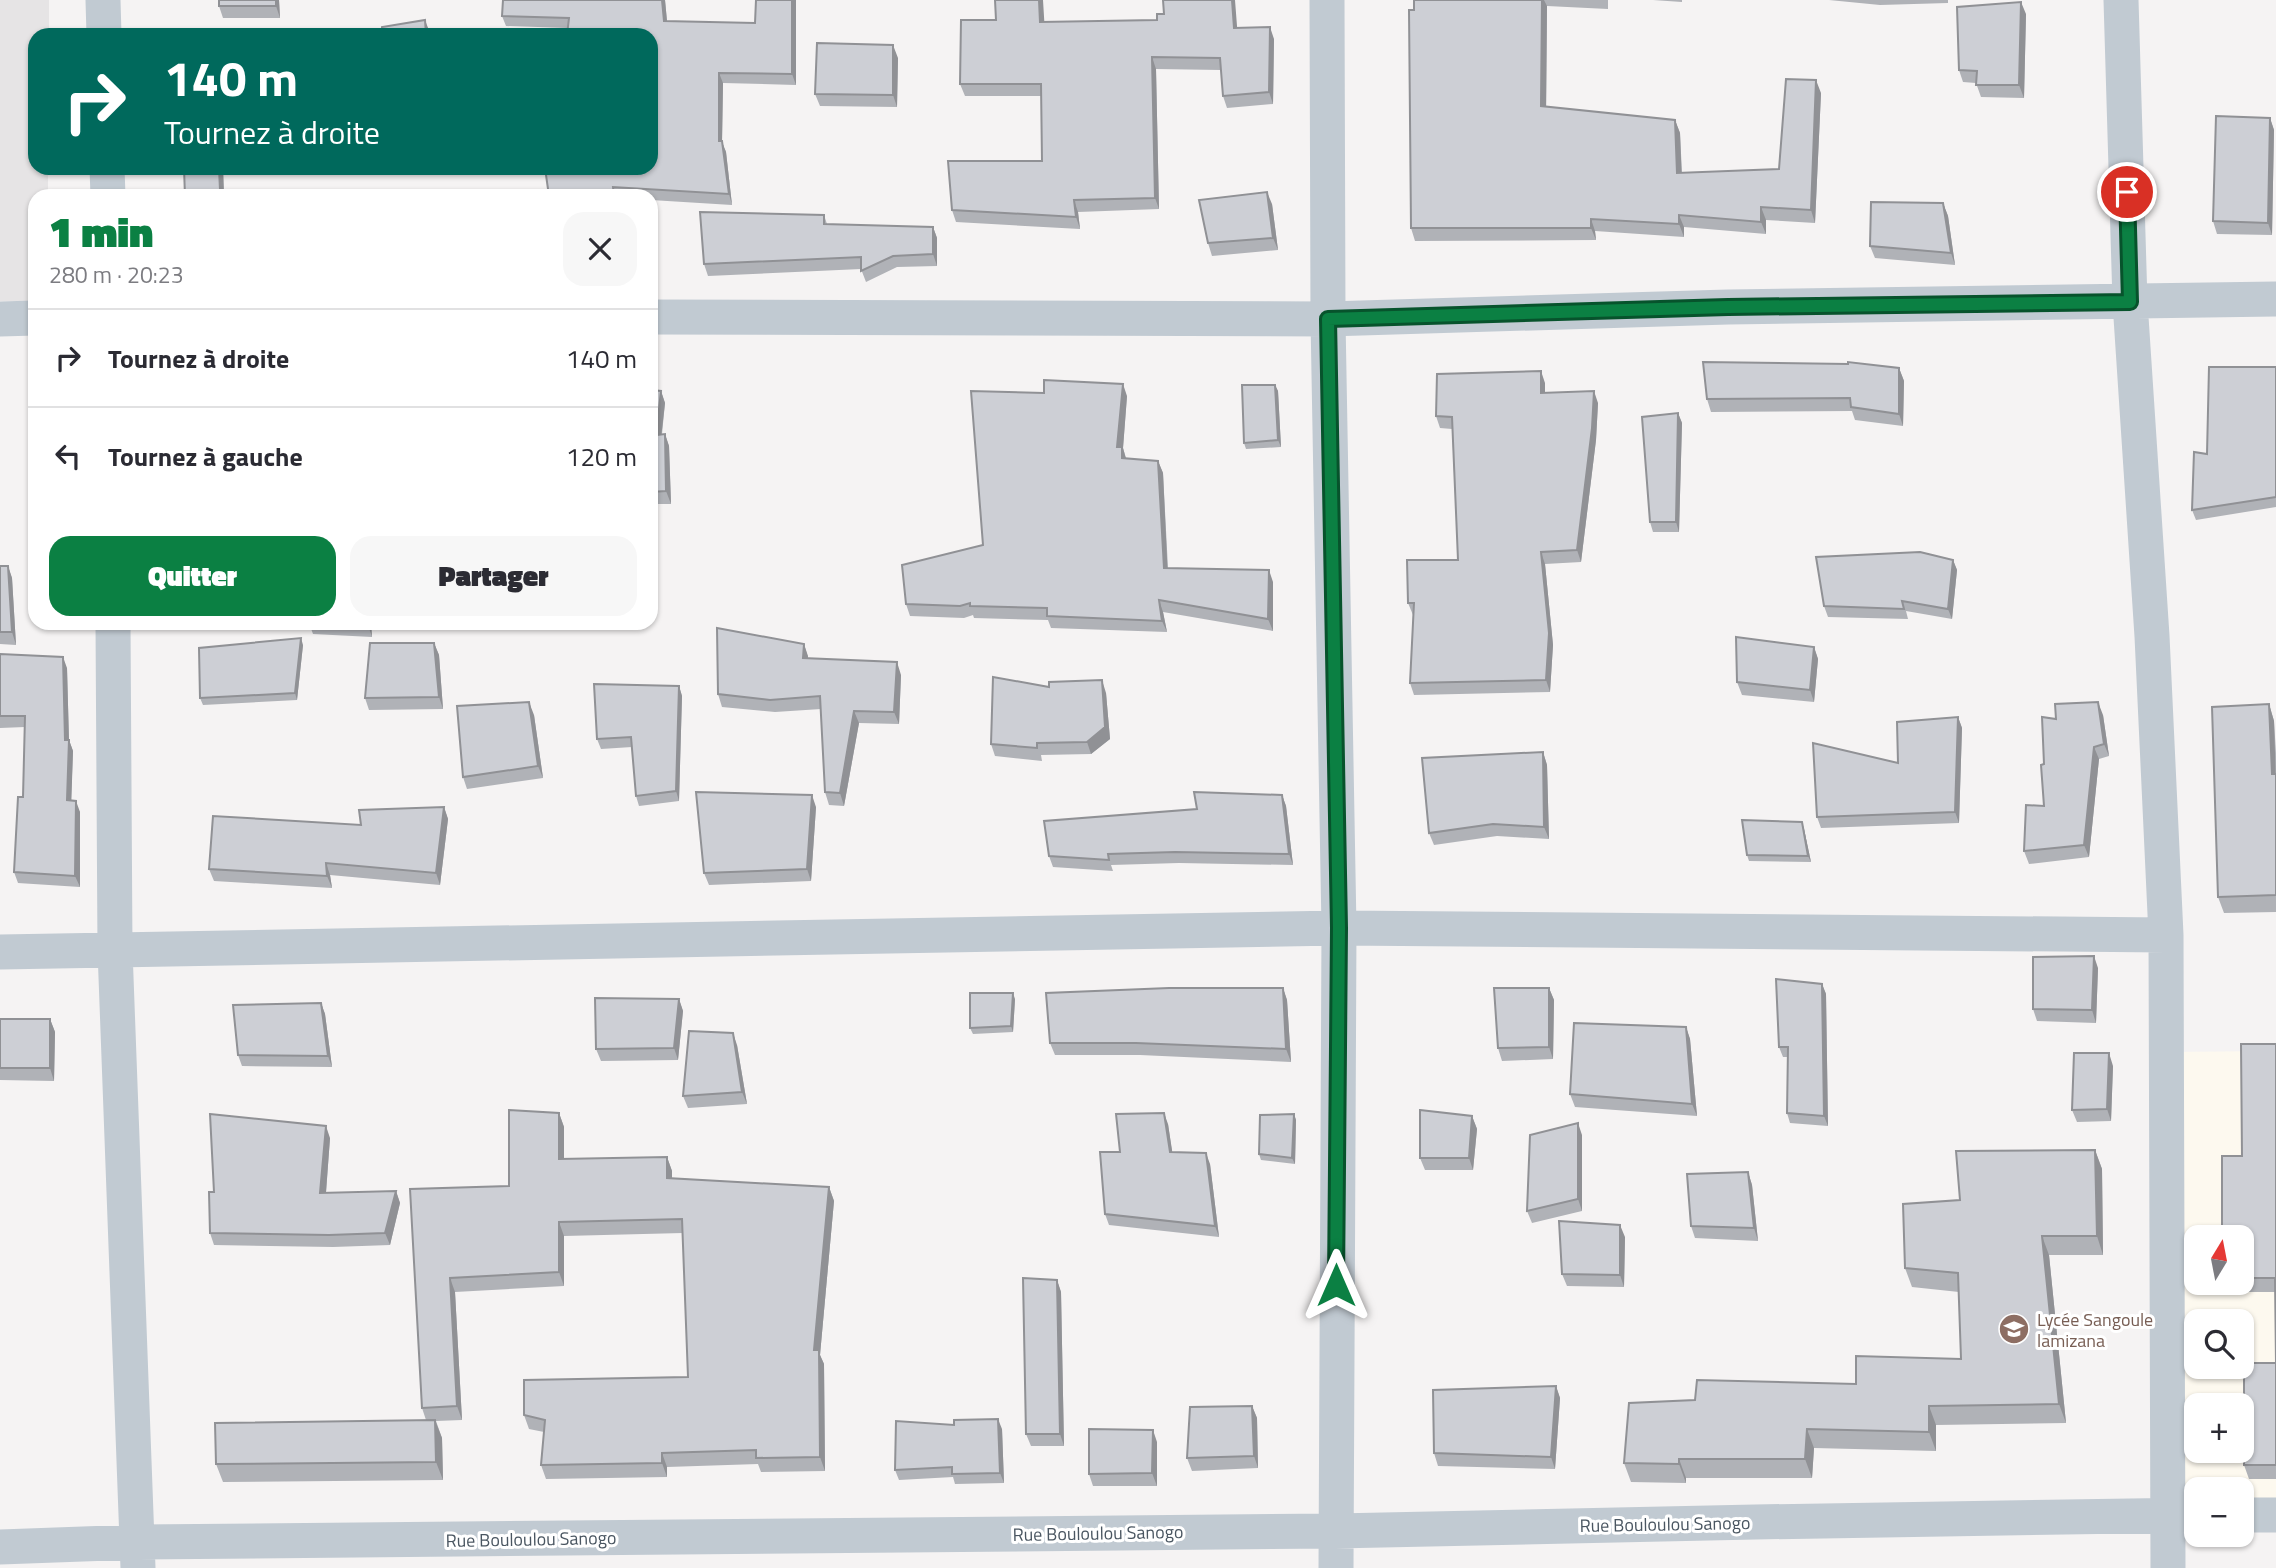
<!DOCTYPE html>
<html lang="fr">
<meta charset="utf-8">
<style>
body{margin:0;font-family:"Titillium Web",sans-serif;background:#f7f7f7;color:#2b2b33;height:100vh;display:flex;flex-direction:column;font-size:26px;white-space:nowrap}
*{box-sizing:border-box;margin:0}
p{font-size:23px;color:#7c7c81}
.icon{flex:none;width:38px;height:38px;fill:none;stroke:currentColor;stroke-width:2;stroke-linecap:round;stroke-linejoin:round}
.map{position:relative;flex:1;overflow:hidden}
.sheet{position:absolute;left:28px;top:189px;width:630px;height:441px;display:flex;flex-direction:column;background:#fff;border-radius:21px;box-shadow:0 2px 5px #0004}
.sheet>*{flex:none}
.guide{position:absolute;left:28px;top:28px;width:630px;height:147px;border-radius:21px;box-shadow:0 2px 5px #0004;background:#00695c;color:#fff;overflow:hidden}
.needle{width:46px;rotate:10deg}
.fabs{position:absolute;left:2184px;top:1225px;display:grid;gap:14px}
.fabs a{display:grid;place-items:center;width:70px;height:70px;border-radius:14px;background:#fff;box-shadow:0 2px 5px #0004;font-size:35px}
.pin{position:absolute;display:grid;place-items:center;width:60px;height:60px;color:#fff;margin:-30px;border:4px solid #fff;border-radius:50%;box-shadow:0 2px 7px #0007}
.me{position:absolute;width:77px;margin:-38px;rotate:0deg;stroke-linejoin:round;filter:drop-shadow(0 0 5px #0008)}
.turn{display:flex;align-items:center;gap:24px;height:147px;padding:0 21px;font-size:32px}
.turn .icon{width:91px;height:91px;stroke-width:2.5}
.turn b{display:block;font-size:49px;line-height:60px}
.round{display:grid;place-items:center;flex:none;width:74px;height:74px;border-radius:21px;background:#f7f7f7}
.headline{display:flex;align-items:center;justify-content:space-between;height:119px;padding:0 21px}
h1{font-size:42px;font-weight:800;line-height:52px;color:#0b8043}
.cta{display:flex;gap:14px;margin-top:auto;padding:14px 21px}
.cta a{flex:1;height:80px;border-radius:21px;background:#0b8043;color:#fff;font-size:28px;font-weight:800;line-height:80px;text-align:center}
.cta a+a{background:#f7f7f7;color:#2b2b33}
ul{padding:0;list-style:none}
li{display:flex;align-items:center;gap:21px;height:98px;padding:0 21px;border-top:2px solid #e1e1e2}
li div{flex:1}
li b{display:block;font-size:26px}
li em{font-style:normal}
.map>svg:first-child{display:block}
.commercial{fill:#fdf9ef;fill-rule:evenodd}
.education{fill:#e6e4e5}
.lines{fill:none;stroke-linecap:round;stroke-linejoin:round}
.street{stroke:#c1cad2;stroke-width:35}
.wall{fill:#b0b2b7}
.shaded-wall{fill:#909195}
.building{fill:#cdcfd5;stroke:#909195;stroke-width:2}
.route-casing{stroke:#07532c;stroke-width:18}
.route{stroke:#0b8043;stroke-width:12}
.labels{text-anchor:middle;dominant-baseline:central;stroke-width:6;stroke-linejoin:round;paint-order:stroke}
.education-label{font-size:18px;fill:#785e54;stroke:#fff;text-anchor:start}
.street-label{font-size:18px;fill:#4a5661;stroke:#fff}
</style>
<div class="map">
<svg width="2276" height="1568" viewBox="0 0 2276 1568">
<rect width="100%" height="100%" fill="#f5f3f3"/>
<path class="commercial" d="M2276,1051V1515H2242V1489H2196V1515H2167L2166,1052ZM2196,1237H2242V1283H2196ZM2196,1321H2242V1367H2196ZM2196,1405H2242V1451H2196Z"/>
<path class="education" d="M0,0H49V35H35V168H48V196H35V301H0Z"/>
<g class="lines">
<path class="street" d="M103,0L104,35
M1327,0L1328,319L1339,928L1336,1568
M2121,0L2130,302L2152,636L2166,935L2168,1568
M107,168L108,196
M651,317L1328,319L1728,307L2276,299
M0,319L35,318
M113,623L115,950L138,1568
M0,952L1339,928L2166,935
M2242,1515H2276
M0,1547L138,1542L1335,1531L1755,1522L2196,1515"/>
</g>
<path class="wall" d="M219,0H279L280,18H223L219,6Z
M503,0H665L667,21L755,23L756,0H796V85L723,83L722,142L726,152L732,205L651,200V196H549L651,168L568,28L506,26L502,16Z
M1414,0H1608V9L1547,6L1546,107L1675,120L1680,133L1682,173L1779,169L1821,93L1815,223L1766,220V234L1684,227V237L1595,231L1596,240L1415,241L1411,228Z
M1653,0H1682V2Z
M1829,0H1948V3L1880,5Z
M2026,14L2024,98L1981,97L1976,83L1963,82L1959,70Z
M1044,22L1237,27L1274,39L1273,104L1227,108L1223,96L1221,70L1156,69L1159,209L1078,212L1080,229L956,222L952,210L1042,161L1041,96H965L960,84Z
M898,58L897,107L820,106L815,94Z
M2270,118L2274,130L2272,235L2217,234L2213,221Z
M223,168L224,196H185Z
M1943,203L1948,216L1955,265L1875,258L1870,246Z
M1272,204L1278,250L1212,256L1208,243Z
M824,215L827,224L933,227L937,238V266L897,267L866,282L861,269L708,276L704,264Z
M2276,367V507L2196,520L2192,510L2207,454Z
M1899,368L1904,381L1903,426L1855,420L1852,411L1711,412L1707,399Z
M1545,383V393L1598,403L1596,440L1581,562L1545,564L1553,645L1550,692L1414,695L1410,683L1413,615L1408,603L1458,560L1452,429L1440,428L1436,416Z
M1275,385L1278,391L1281,447L1246,449L1244,443Z
M651,390L661,391L665,403L662,434H665L669,446L671,504H651Z
M1127,396L1123,448L1126,458L1158,461L1163,473L1168,568L1273,582V631L1163,612L1167,632L1051,628L1048,620L974,618L973,615L964,618L910,616L906,604L983,545Z
M1678,413L1682,423L1679,532H1653L1650,522Z
M1953,560L1957,570L1952,619L1906,611L1908,619L1828,617L1824,606Z
M0,566H8L12,578L16,645L0,644Z
M309,623H371L372,637L313,634Z
M434,643L439,655L443,709L369,710L365,698Z
M804,644L808,658L901,675L899,724L859,723L844,806L829,805L825,792L821,709L775,712L722,707L718,694Z
M303,645L297,700L203,705L200,698Z
M1814,647L1818,659L1814,702L1742,695L1737,682Z
M0,654L67,668L69,740L73,751L71,801L80,812V887L18,883L14,872L23,797L25,727L0,728Z
M679,686L682,696L679,801L639,806L636,796L632,747L601,749L597,739Z
M1049,687L1106,693L1110,739L1091,754L1041,755L1042,761L995,756L991,744Z
M2269,704L2274,721L2276,753V912L2224,913L2218,897Z
M534,715L543,778L467,789L463,777Z
M2103,715L2109,756L2099,759L2089,857L2029,864L2024,851L2044,806V764Z
M1958,717L1962,728L1959,823L1821,828L1817,817L1898,763Z
M1543,752L1547,765L1549,839L1497,836L1434,845L1429,833Z
M1282,795L1286,806L1293,865L1179,863L1111,865L1113,871L1053,867L1049,856L1197,809Z
M444,807L448,819L440,885L330,875L332,888L214,881L209,869L361,825Z
M816,807L811,881L709,885L704,873Z
M1804,829L1811,862L1749,861L1747,855Z
M2098,968L2096,1023L2037,1021L2033,1009Z
M1822,984L1826,994L1828,1126L1790,1123L1787,1113L1788,1057H1783L1779,1047Z
M1283,988L1287,1000L1291,1062L1140,1055H1055L1050,1043Z
M1549,988L1554,1000L1553,1059L1502,1061L1498,1048Z
M679,999L683,1011L678,1060L601,1061L596,1049Z
M1015,999L1013,1032L973,1034L970,1028Z
M321,1003L325,1014L332,1067L242,1066L238,1055Z
M0,1019H50L55,1032L54,1081L0,1080Z
M1686,1027L1690,1039L1697,1116L1575,1107L1570,1094Z
M2276,1044V1479H2249L2244,1465L2276,1363L2275,1292H2227L2224,1283H2242V1237Z
M737,1045L747,1104L688,1108L683,1096Z
M2113,1066L2111,1121L2077,1122L2072,1110Z
M559,1113L564,1127V1159L667,1157L672,1171V1178L829,1187L834,1201L820,1355L824,1364L825,1471L761,1472L758,1464L667,1467V1477L546,1479L541,1465L544,1432L529,1429L524,1415L688,1377L683,1233L564,1236V1286L455,1292L462,1420L436,1421L442,1438L443,1480L223,1482L216,1464L426,1420L422,1408L410,1189L509,1186Z
M1294,1114L1296,1120L1295,1164L1261,1160L1259,1154Z
M1472,1116L1477,1129L1473,1170H1425L1420,1158Z
M1168,1124L1172,1152L1210,1164L1219,1237L1109,1225L1105,1214L1120,1152Z
M1582,1135V1211L1532,1223L1527,1211Z
M330,1138L326,1193L396,1191L400,1203L390,1245L333,1247L214,1245L210,1233L214,1192Z
M2095,1150L2102,1169L2103,1255H2049L2066,1423L1936,1425V1451L1814,1448L1812,1478H1686V1483L1631,1482L1624,1463L1695,1400L1856,1384L1961,1359L1959,1292L1912,1287L1905,1268L1960,1200Z
M1748,1172L1752,1185L1758,1241L1695,1238L1691,1226Z
M1625,1237L1624,1287L1567,1286L1562,1274Z
M1057,1280L1061,1292L1064,1446H1031L1026,1434Z
M1556,1386L1560,1398L1555,1469L1438,1466L1434,1453Z
M1252,1406L1257,1418L1258,1468L1192,1471L1187,1458Z
M1002,1429L1004,1483L955,1484L953,1477L899,1480L895,1470Z
M1157,1442V1486H1093L1089,1474Z"/>
<path class="shaded-wall" d="M276,0H279L280,18L276,6Z
M662,0H665L668,32L664,21Z
M792,0H796V85L792,74Z
M1039,0H1043L1045,33L1040,22Z
M1232,0H1235L1238,39L1234,28Z
M1542,0H1544L1547,6L1546,119L1541,106Z
M2021,2L2026,14L2024,98L2019,85Z
M425,20L430,33V35H426Z
M1270,27L1274,39L1273,104L1269,92Z
M893,45L898,58L897,107L893,95Z
M1152,57L1156,69L1159,209L1155,198Z
M719,73L723,83L722,142L726,152L732,205L729,194L719,141Z
M1816,80L1821,93L1815,223L1811,210Z
M2270,118L2274,130L2272,235L2268,223Z
M1675,120L1680,133L1682,185L1677,173Z
M219,168H223L224,196H222L220,190Z
M1267,192L1272,204L1278,250L1273,238Z
M1074,200L1078,212L1080,229L1076,217Z
M1943,203L1948,216L1955,265L1951,253Z
M1761,207L1766,220V234L1761,222Z
M1679,215L1684,227V237L1679,224Z
M1591,219L1595,231L1596,240L1591,228Z
M933,227L937,238V266L933,254Z
M1899,368L1904,381L1903,426L1899,414Z
M1541,371L1545,383V405L1541,393Z
M1123,384L1127,396L1123,448L1126,459L1127,470L1117,447Z
M1275,385L1278,391L1281,447L1278,440Z
M661,391L665,403L660,447L656,435Z
M1594,391L1598,403L1596,440L1581,562L1577,550Z
M1678,413L1682,423L1679,532L1676,522Z
M665,434L669,446L671,504L666,491Z
M1158,461L1163,473L1168,580L1164,568Z
M1541,552L1545,564L1553,645L1550,692L1546,680Z
M1953,560L1957,570L1952,619L1948,609Z
M8,566L12,578L16,645L12,632Z
M1269,570L1273,582V631L1268,619Z
M1159,600L1163,612L1167,632L1162,621Z
M368,623H371L372,637L368,625Z
M301,638L303,645L297,700L295,693Z
M434,643L439,655L443,709L439,697Z
M804,644L808,656L807,670L803,658Z
M1814,647L1818,659L1814,702L1810,690Z
M63,657L67,668L69,742V740L73,751L71,811L67,800Z
M897,662L901,675L899,724L894,712Z
M1102,680L1106,693L1110,739L1091,754L1087,742Z
M679,686L682,696L679,801L676,791Z
M529,702L534,715L543,778L538,766Z
M2098,702L2103,715L2109,756L2104,744Z
M2269,704L2274,721L2276,785L2272,774Z
M854,711L859,723L844,806L840,793Z
M1958,717L1962,728L1959,823L1955,812Z
M2094,747L2099,759L2089,857L2084,845Z
M1543,752L1547,765L1549,839L1544,827Z
M812,795L816,807L811,881L807,869Z
M1282,795L1286,806L1293,865L1289,854Z
M76,801L80,812V887L75,876Z
M444,807L448,819L440,885L436,873Z
M1802,822L1804,829L1811,862L1808,856Z
M326,863L330,875L332,888L327,876Z
M2094,956L2098,968L2096,1023L2092,1010Z
M1822,984L1826,994L1828,1126L1824,1116Z
M1283,988L1287,1000L1291,1062L1286,1049Z
M1549,988L1554,1000L1553,1059L1549,1047Z
M1013,993L1015,999L1013,1032L1011,1026Z
M679,999L683,1011L678,1060L674,1048Z
M321,1003L325,1014L332,1067L328,1056Z
M50,1019L55,1032L54,1081L50,1068Z
M1686,1027L1690,1039L1697,1116L1692,1104Z
M733,1033L737,1045L747,1104L742,1092Z
M2109,1053L2113,1066L2111,1121L2107,1109Z
M559,1113L564,1127V1173L559,1159Z
M1164,1113L1168,1124L1174,1163L1170,1152Z
M1294,1114L1296,1120L1295,1164L1292,1158Z
M1472,1116L1477,1129L1473,1170L1469,1158Z
M1578,1123L1582,1135V1211L1578,1199Z
M326,1126L330,1138L325,1205L320,1193Z
M2095,1150L2102,1169L2103,1255L2097,1236Z
M1206,1153L1210,1164L1219,1237L1215,1226Z
M667,1157L672,1171V1192L667,1178Z
M1748,1172L1752,1185L1758,1241L1754,1228Z
M829,1187L834,1201L820,1355L824,1364L825,1471L820,1457L814,1350Z
M396,1191L400,1203L390,1245L385,1233Z
M559,1222L564,1236V1286L559,1272Z
M1620,1225L1625,1237L1624,1287L1620,1275Z
M2042,1236L2049,1255L2066,1423L2059,1404Z
M450,1278L455,1292L462,1420L457,1406Z
M1057,1280L1061,1292L1064,1446L1060,1434Z
M1556,1386L1560,1398L1555,1469L1551,1457Z
M1252,1406L1257,1418L1258,1468L1254,1456Z
M1929,1406L1936,1425V1451L1929,1432Z
M998,1419L1002,1429L1004,1483L1000,1473Z
M435,1420L442,1438L443,1480L436,1462Z
M1807,1429L1814,1448L1812,1478L1805,1459Z
M1153,1430L1157,1442V1486L1152,1473Z
M662,1453L667,1467V1477L662,1463Z
M1679,1459L1686,1478V1483L1679,1464Z"/>
<path class="building" d="M219,0H276V6H219Z
M503,0H662L664,21L755,23L756,0H792V74L719,73V141H722L729,194L613,187L614,196H549L545,168H651V35H567L569,18L502,16Z
M995,0H1039L1040,22L1157,20V14H1164L1163,0H1232L1234,28L1270,27L1269,92L1223,96L1220,58L1152,57L1155,198L1074,200L1076,217L952,210L948,161H1042L1041,84H960L961,20H996Z
M1414,0H1542L1541,106L1675,120L1677,173L1779,169L1786,79L1816,80L1811,210L1761,207V222L1679,215V224L1591,219V228H1411L1409,10H1414Z
M2021,2L2019,85H1976L1977,71L1959,70L1957,7Z
M425,20L426,35H382V27Z
M817,43L893,45V95L815,94Z
M2216,116L2270,118L2268,223L2213,221Z
M184,168H219L220,190L191,196H185Z
M406,191L407,196H347L346,193Z
M1267,192L1273,238L1208,243L1199,200Z
M1871,202L1943,203L1951,253L1870,246Z
M700,212L824,215V224L933,227V254L893,256L861,271V257L704,264Z
M1703,362L1848,364V362L1899,368V414L1851,407L1850,398L1707,399Z
M2209,367H2276V497L2192,510L2194,452L2207,454Z
M1541,371V393L1594,391L1592,428L1577,550L1541,552L1549,633L1546,680L1410,683L1414,603H1408L1407,560H1458L1452,417L1436,416L1437,374Z
M1044,380L1123,384L1117,447H1122V458L1158,461L1164,568L1269,570L1268,619L1159,600L1162,621L1047,616V608L970,606V603L960,606L906,604L902,565L983,545L971,391L1044,393Z
M1242,385H1275L1278,440L1244,443Z
M651,390L661,391L656,435L665,434L666,491L651,492Z
M1678,413L1676,522H1650L1642,417Z
M1920,552L1953,560L1948,609L1902,601L1904,609L1824,606L1816,557Z
M0,566H8L12,632H0Z
M327,623H368V625Z
M717,628L804,644L803,658L897,662L894,712L854,711L840,793L825,792L820,696L770,700L718,694Z
M1736,637L1814,647L1810,690L1737,682Z
M301,638L295,693L200,698L199,648Z
M370,643H434L439,697L365,698Z
M0,654L63,657L65,740H69L67,800L76,801L75,876L14,872L18,797H23L25,716H0Z
M993,677L1049,687V682L1102,680L1105,727L1087,742L1037,743V748L991,744Z
M594,684L679,686L676,791L636,796L631,737L597,739Z
M529,702L538,766L463,777L457,706Z
M2098,702L2104,744L2094,747L2084,845L2024,851L2026,805L2044,806L2041,765L2044,764L2042,717L2056,719L2055,704Z
M2269,704L2272,774H2276V895L2218,897L2212,707Z
M1958,717L1955,812L1817,817L1813,743L1898,763L1897,722Z
M1543,752L1544,827L1493,824L1429,833L1422,758Z
M696,792L812,795L807,869L704,873Z
M1194,792L1282,795L1289,854L1175,852L1108,854L1109,860L1049,856L1044,821L1197,809Z
M444,807L436,873L326,863L327,876L209,869L213,816L361,825L359,810Z
M1742,820L1802,822L1808,856L1747,855Z
M2094,956L2092,1010L2033,1009V957Z
M1776,979L1822,984L1824,1116L1787,1113L1788,1047H1779Z
M1169,988H1283L1286,1049L1136,1043H1050L1046,993Z
M1494,988H1549V1047L1498,1048Z
M970,993H1013L1011,1026L970,1028Z
M595,998L679,999L674,1048L596,1049Z
M321,1003L328,1056L238,1055L233,1005Z
M0,1019H50V1068H0Z
M1574,1023L1686,1027L1692,1104L1570,1094Z
M689,1031L733,1033L742,1092L683,1096Z
M2241,1044H2276V1465H2244V1363H2276L2275,1278H2242V1237H2222V1156H2242Z
M2074,1053H2109L2107,1109L2072,1110Z
M509,1110L559,1113V1159L667,1157V1178L829,1187L814,1350H819L820,1457L756,1458V1450L662,1453V1463L541,1465L545,1420L524,1415V1380L688,1377L682,1219L559,1222V1272L450,1278L457,1406L422,1408L410,1189L509,1186Z
M1420,1110L1472,1116L1469,1158H1420Z
M1164,1113L1170,1152L1206,1153L1215,1226L1105,1214L1100,1152H1120L1116,1114Z
M210,1114L326,1126L320,1193L396,1191L385,1233L329,1235L210,1233L209,1192H214Z
M1294,1114L1292,1158L1259,1154L1260,1115Z
M1578,1123V1199L1527,1211L1530,1135Z
M2095,1150L2097,1236H2042L2059,1404L1929,1406V1432L1807,1429L1805,1459H1679V1464L1624,1463L1629,1403L1695,1400L1697,1380L1856,1384V1356L1961,1359L1958,1273L1905,1268L1903,1204L1960,1200L1956,1151Z
M1748,1172L1754,1228L1691,1226L1687,1174Z
M1559,1221L1620,1225V1275L1562,1274Z
M1023,1278L1057,1280L1060,1434H1026Z
M1556,1386L1551,1457L1434,1453L1433,1390Z
M1252,1406L1254,1456L1187,1458L1190,1407Z
M998,1419L1000,1473L952,1474V1467L895,1470L896,1421L954,1425V1420Z
M435,1420L436,1462L216,1464L215,1423Z
M1089,1429L1153,1430L1152,1473L1089,1474Z"/>
<g class="lines">
<g class="route-casing">
<path id="route" d="M1336,1285L1339,928L1328,319L1728,307L2130,302L2127,192"/>
</g>
<use href="#route" class="route"/>
</g>
<defs>
<g id="school-disc" transform="scale(1.575)"><circle r="9.5" fill="#8d6e63" stroke="#fff"/><path d="M0-5L7-2L0 1L-7-2ZM-4 1L0 2.5L4 1V4Q0 6-4 4Z" fill="#fff"/></g>
</defs>
<g fill-rule="evenodd">
<use href="#school-disc" x="2014" y="1329"/>
</g>
<g class="labels">
<g class="education-label">
<text x="2037" y="1319">Lycée Sangoule<tspan x="2037" dy="21">lamizana</tspan></text>
</g>
<g class="street-label">
<text transform="translate(1665 1524) rotate(-1)">Rue Bouloulou Sanogo</text>
<text transform="translate(1098 1533) rotate(-1)">Rue Bouloulou Sanogo</text>
<text transform="translate(531 1539) rotate(-1)">Rue Bouloulou Sanogo</text>
</g>
</g>
</svg>
<div class="fabs">
<a><svg class="needle" viewBox="-14 -14 28 28"><path d="M0-13l5 13h-10z" fill="#e53935"/><path d="M0 13l5-13h-10z" fill="#7c7c81"/></svg></a>
<a><svg class="icon" aria-label="search" viewBox="0 0 24 24"><circle cx="10" cy="10" r="6"/><path d="M15 15l6 6"/></svg></a>
<a>+</a>
<a>−</a>
</div>
<div class="pin" style="left:2127px;top:192px;background:#d93025"><svg class="icon" aria-label="arrive" viewBox="0 0 24 24"><path d="M6 21V4h12l-3 4 3 4H6"/></svg></div>
<svg class="me" style="left:1336px;top:1285px" viewBox="-20 -20 40 40"><path d="M0-17L14 15 0 8-14 15z" fill="#0b8043" stroke="#fff" stroke-width="4"/></svg>
<div class="guide">
<div class="turn"><svg class="icon" aria-label="right" viewBox="0 0 24 24"><path d="M7 20v-9h11M14 6l5 5-5 5"/></svg><div><b>140 m</b>Tournez à droite</div></div>
</div>
<section class="sheet">
<div class="headline"><div><h1>1 min</h1><p>280 m · 20:23</p></div><a class="round"><svg class="icon" aria-label="close" viewBox="0 0 24 24"><path d="M6 6l12 12M18 6L6 18"/></svg></a></div>
<ul>
<li><svg class="icon" aria-label="right" viewBox="0 0 24 24"><path d="M7 20v-9h11M14 6l5 5-5 5"/></svg><div><b>Tournez à droite</b></div><em>140 m</em></li>
<li><svg class="icon" aria-label="left" viewBox="0 0 24 24"><path d="M17 20v-9H6M10 6l-5 5 5 5"/></svg><div><b>Tournez à gauche</b></div><em>120 m</em></li>
</ul>
<div class="cta"><a>Quitter</a><a>Partager</a></div>
</section>
</div>
